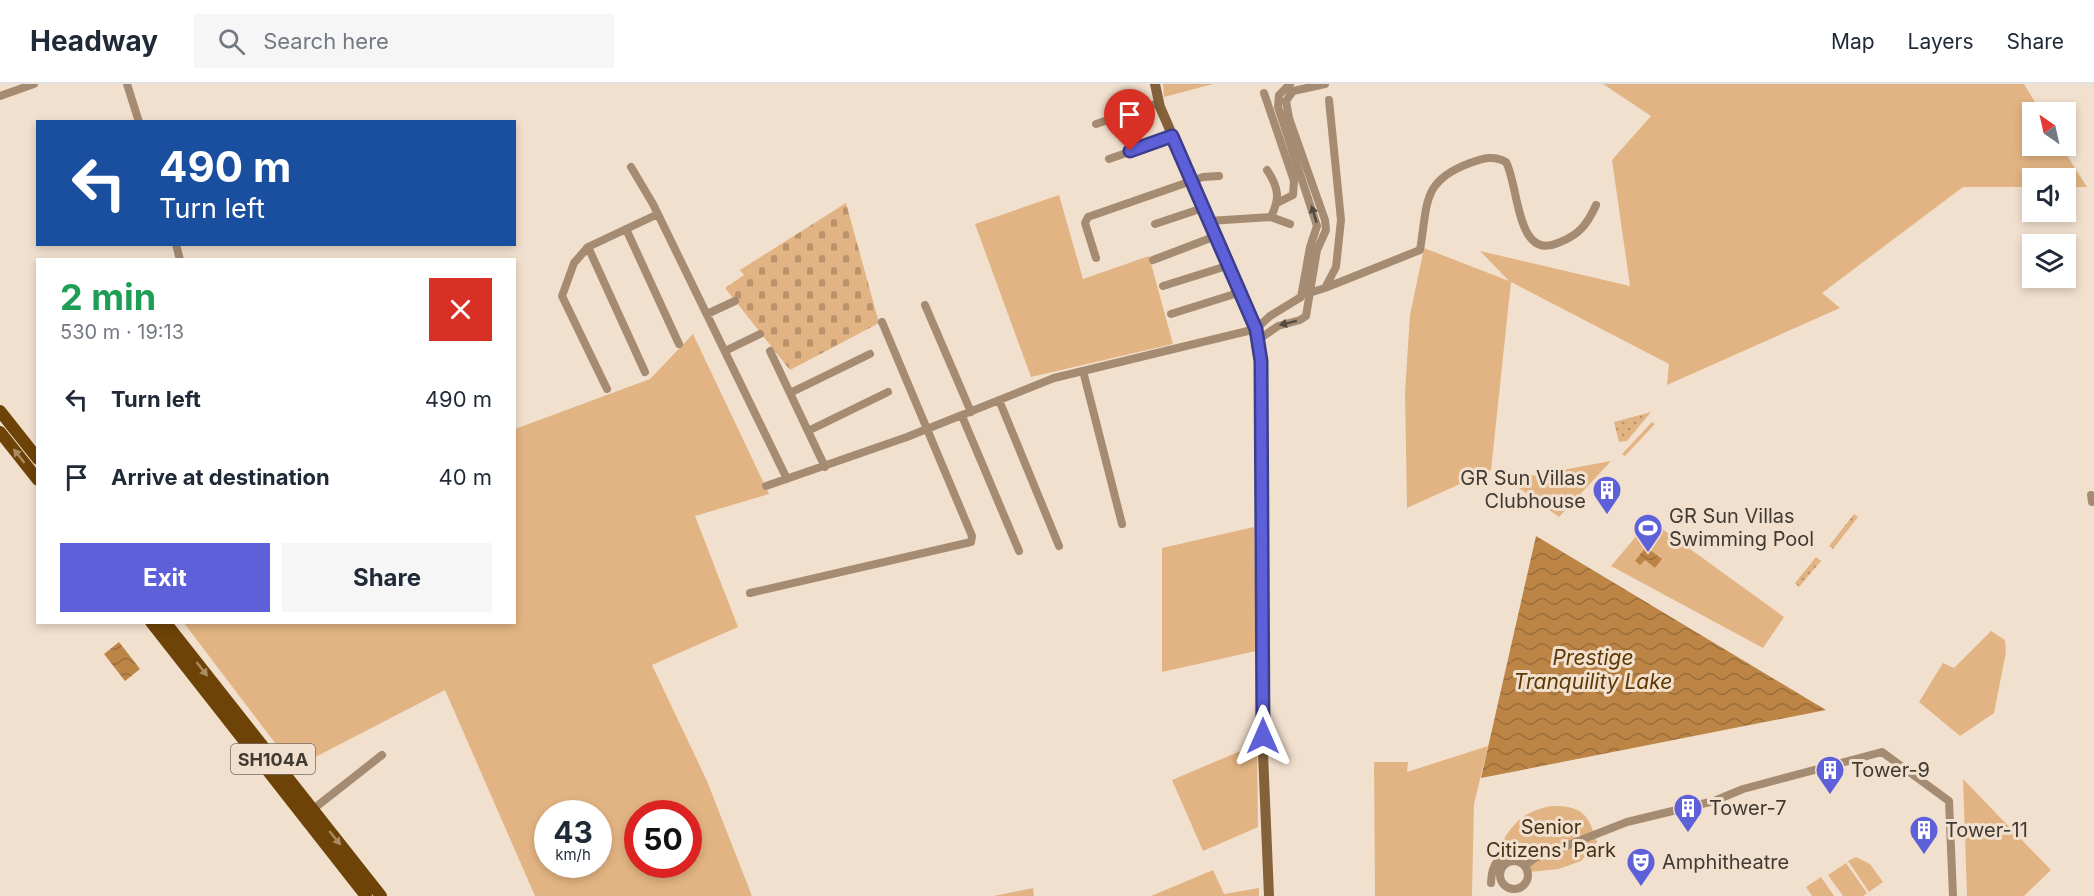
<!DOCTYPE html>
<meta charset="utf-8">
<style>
body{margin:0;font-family:Inter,sans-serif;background:#f6f6f7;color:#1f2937;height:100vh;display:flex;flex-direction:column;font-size:22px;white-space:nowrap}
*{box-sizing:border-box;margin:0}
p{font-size:20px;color:#747a83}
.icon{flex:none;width:33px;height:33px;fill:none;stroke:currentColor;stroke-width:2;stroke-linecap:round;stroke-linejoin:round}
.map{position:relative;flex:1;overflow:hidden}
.details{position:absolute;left:36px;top:174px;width:480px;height:366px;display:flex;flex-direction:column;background:#fff;border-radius:0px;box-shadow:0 3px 9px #0003}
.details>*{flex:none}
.banner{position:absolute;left:36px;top:36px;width:480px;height:126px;border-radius:0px;box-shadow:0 3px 9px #0003;background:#1a4fa0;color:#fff;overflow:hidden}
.needle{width:39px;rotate:326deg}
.controls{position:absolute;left:2022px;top:18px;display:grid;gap:12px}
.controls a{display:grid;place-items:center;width:54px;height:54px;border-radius:0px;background:#fff;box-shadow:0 3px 9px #0003;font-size:30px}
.speed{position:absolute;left:534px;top:716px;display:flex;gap:12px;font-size:30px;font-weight:700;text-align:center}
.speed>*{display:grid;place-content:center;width:78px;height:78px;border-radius:50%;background:#fff;box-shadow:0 3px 9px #0003;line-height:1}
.speed small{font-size:15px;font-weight:400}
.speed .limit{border:9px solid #d22;background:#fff;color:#111}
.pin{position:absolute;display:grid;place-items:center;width:51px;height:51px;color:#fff;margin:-62px -26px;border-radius:50% 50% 50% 0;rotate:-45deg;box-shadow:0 0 6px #0007}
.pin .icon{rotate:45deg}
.me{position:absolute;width:66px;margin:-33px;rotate:0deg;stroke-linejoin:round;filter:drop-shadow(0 0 4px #0008)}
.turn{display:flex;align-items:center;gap:21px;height:126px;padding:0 24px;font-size:27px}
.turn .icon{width:78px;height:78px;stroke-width:2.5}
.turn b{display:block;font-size:42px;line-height:51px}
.round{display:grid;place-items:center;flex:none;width:63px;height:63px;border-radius:0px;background:#f6f6f7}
.head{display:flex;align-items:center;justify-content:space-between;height:102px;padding:0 24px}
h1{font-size:36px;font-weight:700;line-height:45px;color:#1e9e55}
.primary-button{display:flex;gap:12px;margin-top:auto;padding:12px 24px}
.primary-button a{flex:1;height:69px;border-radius:0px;background:#5d60d8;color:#fff;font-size:24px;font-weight:700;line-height:69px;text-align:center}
.primary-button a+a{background:#f6f6f7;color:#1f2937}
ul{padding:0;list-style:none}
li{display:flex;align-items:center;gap:18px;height:78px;padding:0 24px}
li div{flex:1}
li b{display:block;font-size:22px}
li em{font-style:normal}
header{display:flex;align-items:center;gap:36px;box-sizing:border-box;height:84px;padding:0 30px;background:#fff;border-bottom:2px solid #e0e1e3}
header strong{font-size:28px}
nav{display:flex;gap:33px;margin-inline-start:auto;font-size:21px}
.search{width:420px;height:54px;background:#f6f6f7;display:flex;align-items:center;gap:15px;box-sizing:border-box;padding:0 21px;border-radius:0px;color:#747a83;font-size:22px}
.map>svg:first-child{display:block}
.green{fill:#e3b483;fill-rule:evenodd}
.cemetery{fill:url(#cemetery-stones)}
.garden{fill:url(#garden-dots)}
.water{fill:url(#water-waves)}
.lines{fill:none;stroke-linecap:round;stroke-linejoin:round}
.street{stroke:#a48b72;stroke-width:8}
.secondary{stroke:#84613a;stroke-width:10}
.primary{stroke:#6d4307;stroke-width:12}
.oneway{fill:#554a40}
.oneway2{fill:#a98a61}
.route-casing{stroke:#3c3e8c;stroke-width:15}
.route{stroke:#5d60d8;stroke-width:10}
.labels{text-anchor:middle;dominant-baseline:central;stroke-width:6;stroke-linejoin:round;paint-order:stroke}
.shield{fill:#f2e0ce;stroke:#766c62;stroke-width:1.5}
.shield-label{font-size:18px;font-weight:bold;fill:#413a33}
.poi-label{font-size:20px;fill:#413a33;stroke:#f2e0ce;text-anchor:start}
.park-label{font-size:20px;fill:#493116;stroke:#f2e0ce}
.water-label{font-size:21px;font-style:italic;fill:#5d3803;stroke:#f2e0ce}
</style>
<header>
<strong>Headway</strong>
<div class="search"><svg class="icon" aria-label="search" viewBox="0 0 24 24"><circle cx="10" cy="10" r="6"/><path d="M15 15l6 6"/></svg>Search here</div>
<nav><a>Map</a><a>Layers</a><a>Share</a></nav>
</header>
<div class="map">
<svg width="2094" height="812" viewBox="0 0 2094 812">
<defs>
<pattern id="cemetery-stones" width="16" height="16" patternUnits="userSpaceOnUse" patternTransform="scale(1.5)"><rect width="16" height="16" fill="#e3b483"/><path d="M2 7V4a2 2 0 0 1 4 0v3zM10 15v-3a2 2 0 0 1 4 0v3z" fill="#ba936c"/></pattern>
<pattern id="garden-dots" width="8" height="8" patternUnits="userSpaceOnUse" patternTransform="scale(1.5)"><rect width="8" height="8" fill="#e3b483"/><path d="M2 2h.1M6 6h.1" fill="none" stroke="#ba936c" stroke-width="1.8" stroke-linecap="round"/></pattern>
<pattern id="water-waves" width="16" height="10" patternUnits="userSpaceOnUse" patternTransform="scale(1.5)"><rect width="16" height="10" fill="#bc8546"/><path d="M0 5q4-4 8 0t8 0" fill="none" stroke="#9a6e3b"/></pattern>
</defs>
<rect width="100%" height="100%" fill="#f2e0ce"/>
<path class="green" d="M1163,0H1213L1164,13Z
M1603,0H2024L2041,28H2032V62H2061L2087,103H2066V94H2032V103H1963L1822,209L1840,224L1667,301L1669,280L1511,198L1491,386L1407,424L1405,308L1410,231L1424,164L1509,197L1480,167L1630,202L1612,76L1651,32Z
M1059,111L1083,195L1149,172L1173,260L1031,293L975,140Z
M693,250L769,410L695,432L738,543L652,581L707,697L752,812H535L445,606L294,684L184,539L514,538L515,345L650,295ZM548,729H598V780H548ZM638,729H688V780H638Z
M1652,338L1655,340L1625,372L1622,370Z
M1611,377L1559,433L1508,396Z
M1650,436L1784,533L1763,564L1611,482Z
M1254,443L1256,567L1162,588V464Z
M1991,547L2005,556L2006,568L1994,629L1960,652L1919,618L1943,579L1954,584Z
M1257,660L1258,743L1203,767L1172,696Z
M1488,662L1474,720L1472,812H1375L1374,678H1408L1407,688Z
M1963,695L2051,786L2024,812H1967Z
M1551,722C1582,722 1588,729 1597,758L1581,777L1559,785L1529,788L1508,776L1504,755C1517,734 1528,727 1551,722Z
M1856,773L1870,780L1883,798L1869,808L1848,777Z
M1846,779L1867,809L1863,812H1843L1828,791Z
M1213,786L1224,810L1259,804V812H1151Z
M1821,793L1834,812H1812L1806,803Z
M1033,804L1034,812H994Z"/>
<path class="cemetery" d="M846,119L879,239L790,286L725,204L744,191L740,186Z"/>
<path class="garden" d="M1651,328L1627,357L1619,358L1614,338Z
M1854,430L1858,433L1833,465L1829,462Z
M1816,473L1821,477L1799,503L1795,499Z"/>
<path class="water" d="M1536,452L1826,626L1481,694Z
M1646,463L1662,475L1655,484L1645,476L1640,481L1635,477Z
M119,558L140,585L125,597L104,570Z"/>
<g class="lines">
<path class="street" d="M127,0L139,38
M1264,9L1294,97L1293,111L1277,119
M0,12L34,0
M1096,40L1159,19
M1109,75L1172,53
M631,83L653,120L787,395
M1267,86C1279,104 1280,114 1271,133
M1209,137L1271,133L1290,140
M1155,140L1203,124
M626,145L679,260
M176,160L180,176
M588,163L645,288
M1096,174L1085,139L1088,133L1203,93L1219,92
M1153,176L1216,152
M1163,202L1230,181
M1325,204L1420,166C1428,120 1421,97 1470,79C1483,74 1494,71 1506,78C1519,102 1516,177 1558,159C1579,151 1587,141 1596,121
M1306,210L1325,204L1336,183L1341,136L1329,16
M925,221L971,328
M707,230L735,217
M1171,230L1241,208
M1258,256L1278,242L1300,236L1306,232L1317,166L1326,146L1325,136L1289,34L1286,17L1293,7L1325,0
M725,267L760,250
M770,267L825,383
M1083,287L1122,440
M607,305L562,212L574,179L588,163L658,130
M790,309L870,270
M999,316L1059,462
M962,332L1019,467
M808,347L888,308
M766,402L907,353L1054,294L1256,245L1270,232L1301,213L1310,163L1317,142L1278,23L1279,11L1290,0
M2091,411L2092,418
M750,509L971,458L972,452L882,238
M312,726L382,671
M1500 791a14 14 0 1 1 28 0a14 14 0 1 1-28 0Z
M1525,782L1535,774L1627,738L1714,717L1743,705L1882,668L1949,717L1953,812
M1491,799C1492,772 1502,774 1525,764L1532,766L1535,774"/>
<path class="secondary" d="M1155,0L1160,23L1250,229L1256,245L1261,277L1263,669L1269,812"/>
<path class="primary" d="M0,327L38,375
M0,348L38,396
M151,538L366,812
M165,538L381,812"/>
</g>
<defs><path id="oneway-solid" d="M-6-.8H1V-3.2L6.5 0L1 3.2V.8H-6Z" transform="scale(1.5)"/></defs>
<g class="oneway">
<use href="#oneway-solid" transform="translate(1314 130) rotate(-107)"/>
<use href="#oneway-solid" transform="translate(1288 239) rotate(166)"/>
</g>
<g class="oneway2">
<use href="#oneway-solid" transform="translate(19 372) rotate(-128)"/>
<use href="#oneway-solid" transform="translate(202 585) rotate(52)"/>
<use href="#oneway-solid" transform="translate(335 754) rotate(51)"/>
</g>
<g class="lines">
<g class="route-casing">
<path id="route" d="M1130,67L1172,52L1256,245L1261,277L1263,652"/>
</g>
<use href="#route" class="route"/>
</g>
<defs>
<g id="building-pin" transform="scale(1.5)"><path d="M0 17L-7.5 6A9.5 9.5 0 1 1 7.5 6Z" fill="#5d60d8" stroke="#f2e0ce"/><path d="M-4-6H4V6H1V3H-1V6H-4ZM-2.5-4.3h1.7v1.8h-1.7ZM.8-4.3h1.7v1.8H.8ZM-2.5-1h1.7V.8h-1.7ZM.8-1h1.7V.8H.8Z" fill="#fff"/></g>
<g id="stadium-pin" transform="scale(1.5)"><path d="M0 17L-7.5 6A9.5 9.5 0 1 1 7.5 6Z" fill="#5d60d8" stroke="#f2e0ce"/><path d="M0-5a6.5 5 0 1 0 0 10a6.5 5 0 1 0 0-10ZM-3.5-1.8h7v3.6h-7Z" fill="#fff"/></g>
<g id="theatre-pin" transform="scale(1.5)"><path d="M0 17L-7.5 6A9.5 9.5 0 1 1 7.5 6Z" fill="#5d60d8" stroke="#f2e0ce"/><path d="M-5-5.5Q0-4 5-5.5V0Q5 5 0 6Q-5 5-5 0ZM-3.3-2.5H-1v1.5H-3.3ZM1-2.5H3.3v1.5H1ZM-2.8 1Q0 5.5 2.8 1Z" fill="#fff"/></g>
</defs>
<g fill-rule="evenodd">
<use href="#building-pin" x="1607" y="406"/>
<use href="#stadium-pin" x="1648" y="444"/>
<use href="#building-pin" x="1830" y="686"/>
<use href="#building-pin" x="1688" y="724"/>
<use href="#building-pin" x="1924" y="746"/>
<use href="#theatre-pin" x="1641" y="778"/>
</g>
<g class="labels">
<rect class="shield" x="231" y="660" width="84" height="30" rx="4.5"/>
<g class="shield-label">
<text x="273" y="675">SH104A</text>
</g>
<g class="poi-label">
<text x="1586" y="394" text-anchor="end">GR Sun Villas<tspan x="1586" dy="23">Clubhouse</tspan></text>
<text x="1669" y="432">GR Sun Villas<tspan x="1669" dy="23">Swimming Pool</tspan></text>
<text x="1851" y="686">Tower-9</text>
<text x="1709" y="724">Tower-7</text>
<text x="1945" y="746">Tower-11</text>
<text x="1662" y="778">Amphitheatre</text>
</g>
<g class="park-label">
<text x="1551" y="743">Senior<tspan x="1551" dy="23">Citizens' Park</tspan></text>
</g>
<g class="water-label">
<text x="1593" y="573">Prestige<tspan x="1593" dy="24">Tranquility Lake</tspan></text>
</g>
</g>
</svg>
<div class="controls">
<a><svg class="needle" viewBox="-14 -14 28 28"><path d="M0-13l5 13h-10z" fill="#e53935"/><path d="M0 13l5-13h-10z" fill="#747a83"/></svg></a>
<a><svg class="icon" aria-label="sound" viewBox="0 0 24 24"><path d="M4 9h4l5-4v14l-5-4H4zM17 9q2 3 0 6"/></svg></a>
<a><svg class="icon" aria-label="layers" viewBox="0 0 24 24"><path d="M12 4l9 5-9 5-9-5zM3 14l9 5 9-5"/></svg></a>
</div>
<div class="speed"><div>43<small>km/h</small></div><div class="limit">50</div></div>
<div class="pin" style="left:1130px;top:67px;background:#d93025"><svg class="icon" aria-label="arrive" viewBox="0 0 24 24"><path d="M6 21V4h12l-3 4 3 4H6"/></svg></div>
<svg class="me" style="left:1263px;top:652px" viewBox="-20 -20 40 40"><path d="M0-17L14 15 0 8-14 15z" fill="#5d60d8" stroke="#fff" stroke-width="4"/></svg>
<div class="banner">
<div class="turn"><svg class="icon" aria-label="left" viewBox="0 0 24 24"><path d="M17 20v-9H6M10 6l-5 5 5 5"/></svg><div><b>490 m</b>Turn left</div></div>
</div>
<section class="details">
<div class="head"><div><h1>2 min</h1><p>530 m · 19:13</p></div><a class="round" style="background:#d93025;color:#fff"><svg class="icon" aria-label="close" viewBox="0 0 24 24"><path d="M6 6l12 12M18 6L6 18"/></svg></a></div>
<ul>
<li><svg class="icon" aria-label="left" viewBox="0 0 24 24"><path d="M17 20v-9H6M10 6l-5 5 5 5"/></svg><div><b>Turn left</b></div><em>490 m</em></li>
<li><svg class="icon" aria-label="arrive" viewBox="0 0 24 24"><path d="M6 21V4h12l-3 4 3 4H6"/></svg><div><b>Arrive at destination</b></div><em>40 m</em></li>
</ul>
<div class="primary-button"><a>Exit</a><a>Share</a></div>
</section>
</div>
